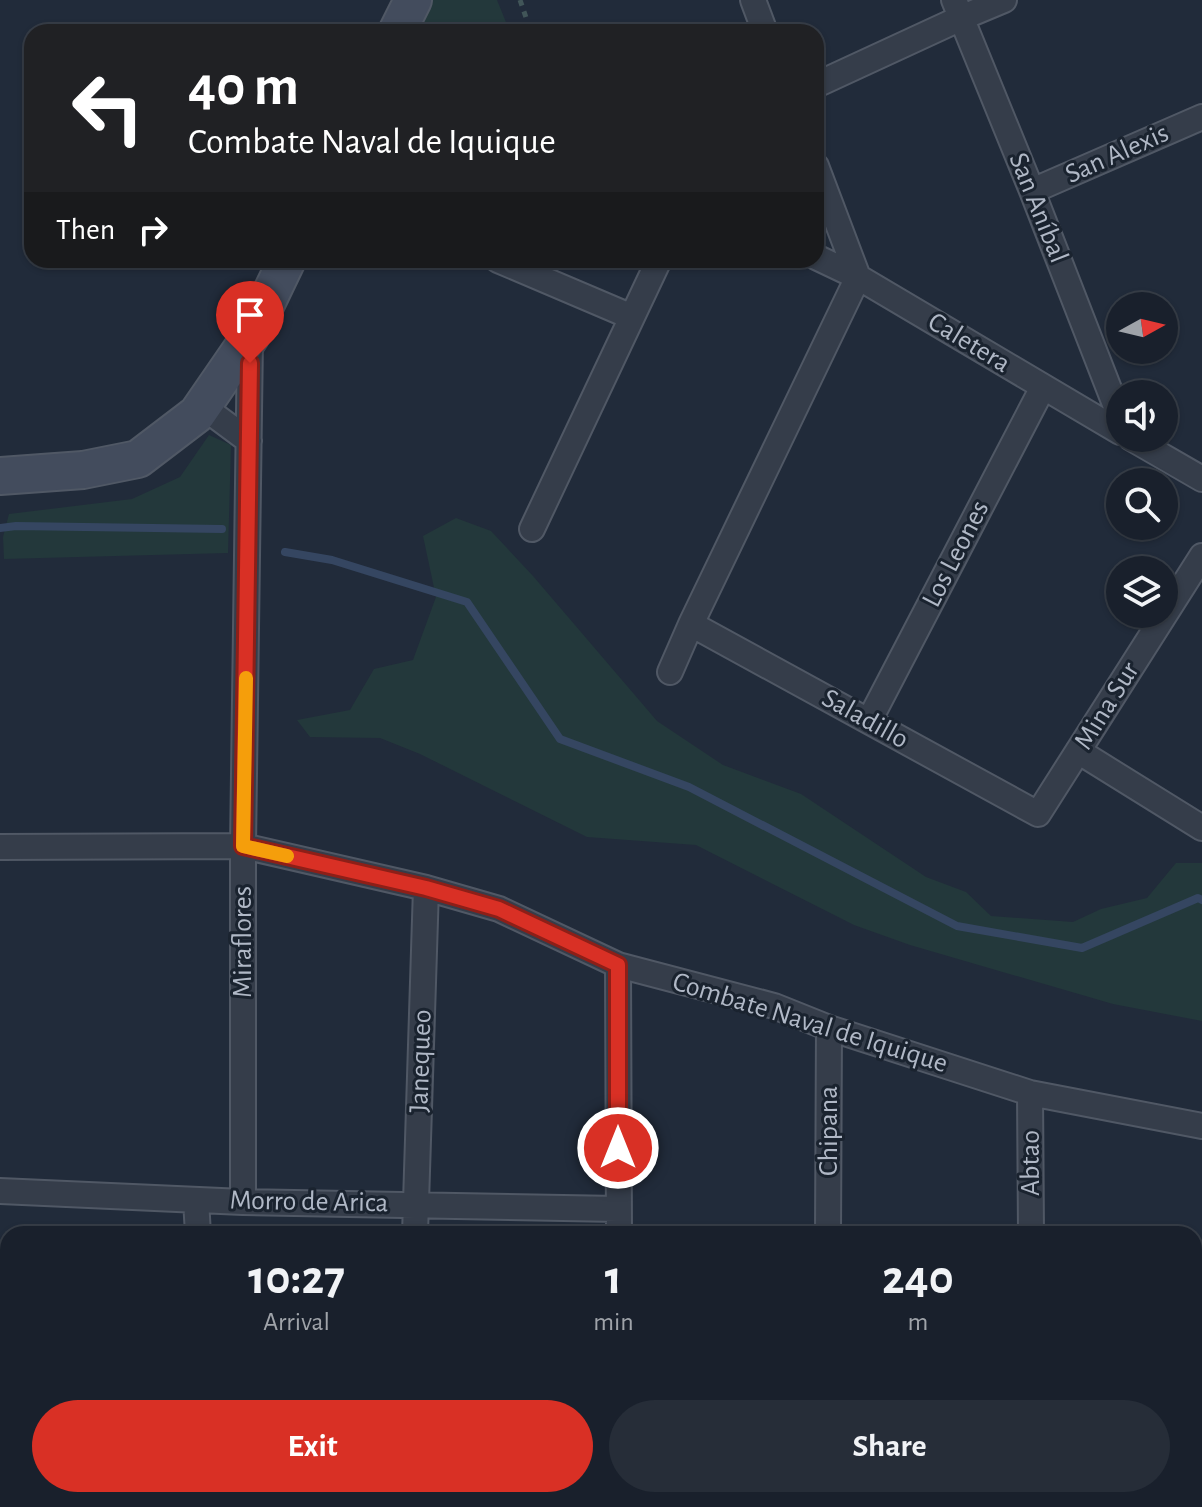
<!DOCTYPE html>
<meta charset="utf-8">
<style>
body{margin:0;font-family:"Alegreya Sans",sans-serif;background:#262d38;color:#f1f3f6;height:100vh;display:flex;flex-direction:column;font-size:30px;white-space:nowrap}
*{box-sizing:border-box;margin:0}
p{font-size:26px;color:#9fa3a9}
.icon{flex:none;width:44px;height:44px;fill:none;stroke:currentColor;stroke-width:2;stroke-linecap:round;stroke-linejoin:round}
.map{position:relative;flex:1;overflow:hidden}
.side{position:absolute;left:0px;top:1226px;width:1202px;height:282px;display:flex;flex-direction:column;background:#19202c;border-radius:24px 24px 0 0;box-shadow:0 2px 6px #0004,0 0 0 2px #373e48}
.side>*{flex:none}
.banner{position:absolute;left:24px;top:24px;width:800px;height:244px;border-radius:24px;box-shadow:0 2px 6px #0004,0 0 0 2px #373e48;background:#202124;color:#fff;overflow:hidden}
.needle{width:52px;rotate:82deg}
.fabs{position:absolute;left:1106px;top:292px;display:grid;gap:16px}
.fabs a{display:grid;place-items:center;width:72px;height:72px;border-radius:50%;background:#19202c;box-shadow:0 2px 6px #0004,0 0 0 2px #373e48;font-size:40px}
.pin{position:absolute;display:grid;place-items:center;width:68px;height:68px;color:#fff;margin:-82px -34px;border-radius:50% 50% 50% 0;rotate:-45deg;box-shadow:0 0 8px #0007}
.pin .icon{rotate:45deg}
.me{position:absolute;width:88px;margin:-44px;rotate:0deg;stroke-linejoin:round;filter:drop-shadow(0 0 6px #0008)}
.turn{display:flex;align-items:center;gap:28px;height:168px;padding:0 32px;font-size:36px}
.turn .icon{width:104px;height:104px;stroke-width:2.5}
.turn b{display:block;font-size:56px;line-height:68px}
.then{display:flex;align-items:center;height:76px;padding:0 32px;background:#0003;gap:16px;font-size:30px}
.eta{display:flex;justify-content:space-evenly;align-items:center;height:136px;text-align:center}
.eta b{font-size:48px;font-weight:700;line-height:56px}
.button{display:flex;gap:16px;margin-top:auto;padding:16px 32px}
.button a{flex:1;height:92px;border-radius:48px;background:#d93025;color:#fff;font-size:32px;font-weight:700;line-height:92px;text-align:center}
.button a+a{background:#262d38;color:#f1f3f6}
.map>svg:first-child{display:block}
.green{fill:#23383b}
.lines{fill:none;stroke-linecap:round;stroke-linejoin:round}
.stream{stroke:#354661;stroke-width:8}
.street-casing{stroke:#505865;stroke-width:28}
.secondary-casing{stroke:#505865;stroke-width:40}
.path{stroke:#415558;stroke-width:5;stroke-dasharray:6 6;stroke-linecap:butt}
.street{stroke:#353d4a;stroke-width:24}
.secondary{stroke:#434c5d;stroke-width:36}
.route-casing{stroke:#8d1f18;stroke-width:20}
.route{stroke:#d93025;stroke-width:14}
.slow{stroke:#f59e0b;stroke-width:14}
.labels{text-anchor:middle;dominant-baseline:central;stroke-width:6;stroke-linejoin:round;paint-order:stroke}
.street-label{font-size:28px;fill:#b0b8c6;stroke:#1a232f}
</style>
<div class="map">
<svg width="1202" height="1507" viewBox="0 0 1202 1507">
<rect width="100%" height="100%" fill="#212b3a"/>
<path class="green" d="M420,0H497L510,32H403Z
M209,435L231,445L228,553L4,559L3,537L9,514L132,499L180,477Z
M456,518L491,531L533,576L657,721L723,765L801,794L926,877L966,892L991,916L1073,922L1101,909L1147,898L1176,863H1202V1021L1113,1004L910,945L854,925L696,845L587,837L420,754L380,738L310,737L297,720L350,710L374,669L413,660L436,597L423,536Z"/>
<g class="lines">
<path class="stream" d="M0,528L16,526L222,529
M285,552L332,560L467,602L560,739L689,787L957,926L1082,948L1198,898L1202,900"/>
<g class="street-casing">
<path id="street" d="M753,0L765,32
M954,0L1032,191L1120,417
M816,85L961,18L1004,0
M1032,191L1202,117
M816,257L858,277L1120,432
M498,260L632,317
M202,406L249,441
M1131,438L1202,479
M532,529L659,260
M691,624L1038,814L1202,556
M670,672L691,624L858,277L816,166
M869,721L1043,387
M1078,751L1202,828
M0,847L243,846L426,888L499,909L618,965L774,1006L829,1028L1030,1093L1202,1126
M618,965L619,1234
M1030,1093L1031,1234
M0,1191L243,1202L618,1209
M196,1200L198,1234
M243,1202V846L250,339
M415,1234L426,888
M828,1234L829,1028
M0,1496L23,1507
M208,1500V1507
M625,1500L626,1507
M1032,1500V1507
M411,1507V1500
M828,1507V1500"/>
</g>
<g class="secondary-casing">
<path id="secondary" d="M397,32L413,0
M0,476L83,470L138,459L197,414L250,337L287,260"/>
</g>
<path class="path" d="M520,0L531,32"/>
<use href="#street" class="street"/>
<use href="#secondary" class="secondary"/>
</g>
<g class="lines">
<g class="route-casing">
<path id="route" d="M250,363L243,846L426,888L499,909L618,965V1148"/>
</g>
<use href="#route" class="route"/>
<path class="slow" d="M246,678L243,846L287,856"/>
</g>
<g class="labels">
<g class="street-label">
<text transform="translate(1117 154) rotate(-24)">San Alexis</text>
<text transform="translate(1038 208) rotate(68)">San Aníbal</text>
<text transform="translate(969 343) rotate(31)">Caletera</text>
<text transform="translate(956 554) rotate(-63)">Los Leones</text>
<text transform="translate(1107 706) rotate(-58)">Mina Sur</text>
<text transform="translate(865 719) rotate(29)">Saladillo</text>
<text transform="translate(243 942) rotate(-90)">Miraflores</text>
<text transform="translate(810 1023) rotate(17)">Combate Naval de Iquique</text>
<text transform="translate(421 1061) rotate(-88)">Janequeo</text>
<text transform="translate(829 1131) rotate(-90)">Chipana</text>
<text transform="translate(1031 1163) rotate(-90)">Abtao</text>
<text transform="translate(309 1202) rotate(1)">Morro de Arica</text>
</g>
</g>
</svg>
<div class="fabs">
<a><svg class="needle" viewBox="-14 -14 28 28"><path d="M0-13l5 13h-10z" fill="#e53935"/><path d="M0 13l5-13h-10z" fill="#9fa3a9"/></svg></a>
<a><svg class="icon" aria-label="sound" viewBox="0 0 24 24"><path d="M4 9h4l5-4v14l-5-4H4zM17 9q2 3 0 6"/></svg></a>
<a><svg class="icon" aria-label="search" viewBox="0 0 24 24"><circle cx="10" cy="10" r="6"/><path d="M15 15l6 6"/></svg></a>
<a><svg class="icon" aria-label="layers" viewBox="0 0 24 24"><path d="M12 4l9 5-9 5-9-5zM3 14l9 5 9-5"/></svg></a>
</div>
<div class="pin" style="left:250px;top:363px;background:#d93025"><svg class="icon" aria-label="arrive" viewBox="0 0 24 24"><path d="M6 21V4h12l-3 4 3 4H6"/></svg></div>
<svg class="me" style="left:618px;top:1148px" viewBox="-20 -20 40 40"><circle r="17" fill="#d93025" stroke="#fff" stroke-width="3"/><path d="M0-11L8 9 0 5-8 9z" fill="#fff"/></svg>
<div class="banner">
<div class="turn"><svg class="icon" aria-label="left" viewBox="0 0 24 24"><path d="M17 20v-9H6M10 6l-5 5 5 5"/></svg><div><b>40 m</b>Combate Naval de Iquique</div></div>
<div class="then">Then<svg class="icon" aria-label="right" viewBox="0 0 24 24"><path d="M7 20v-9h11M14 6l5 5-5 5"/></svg></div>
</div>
<section class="side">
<div class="eta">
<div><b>10:27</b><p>Arrival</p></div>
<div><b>1</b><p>min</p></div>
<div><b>240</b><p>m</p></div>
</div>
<div class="button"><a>Exit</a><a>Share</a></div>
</section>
</div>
